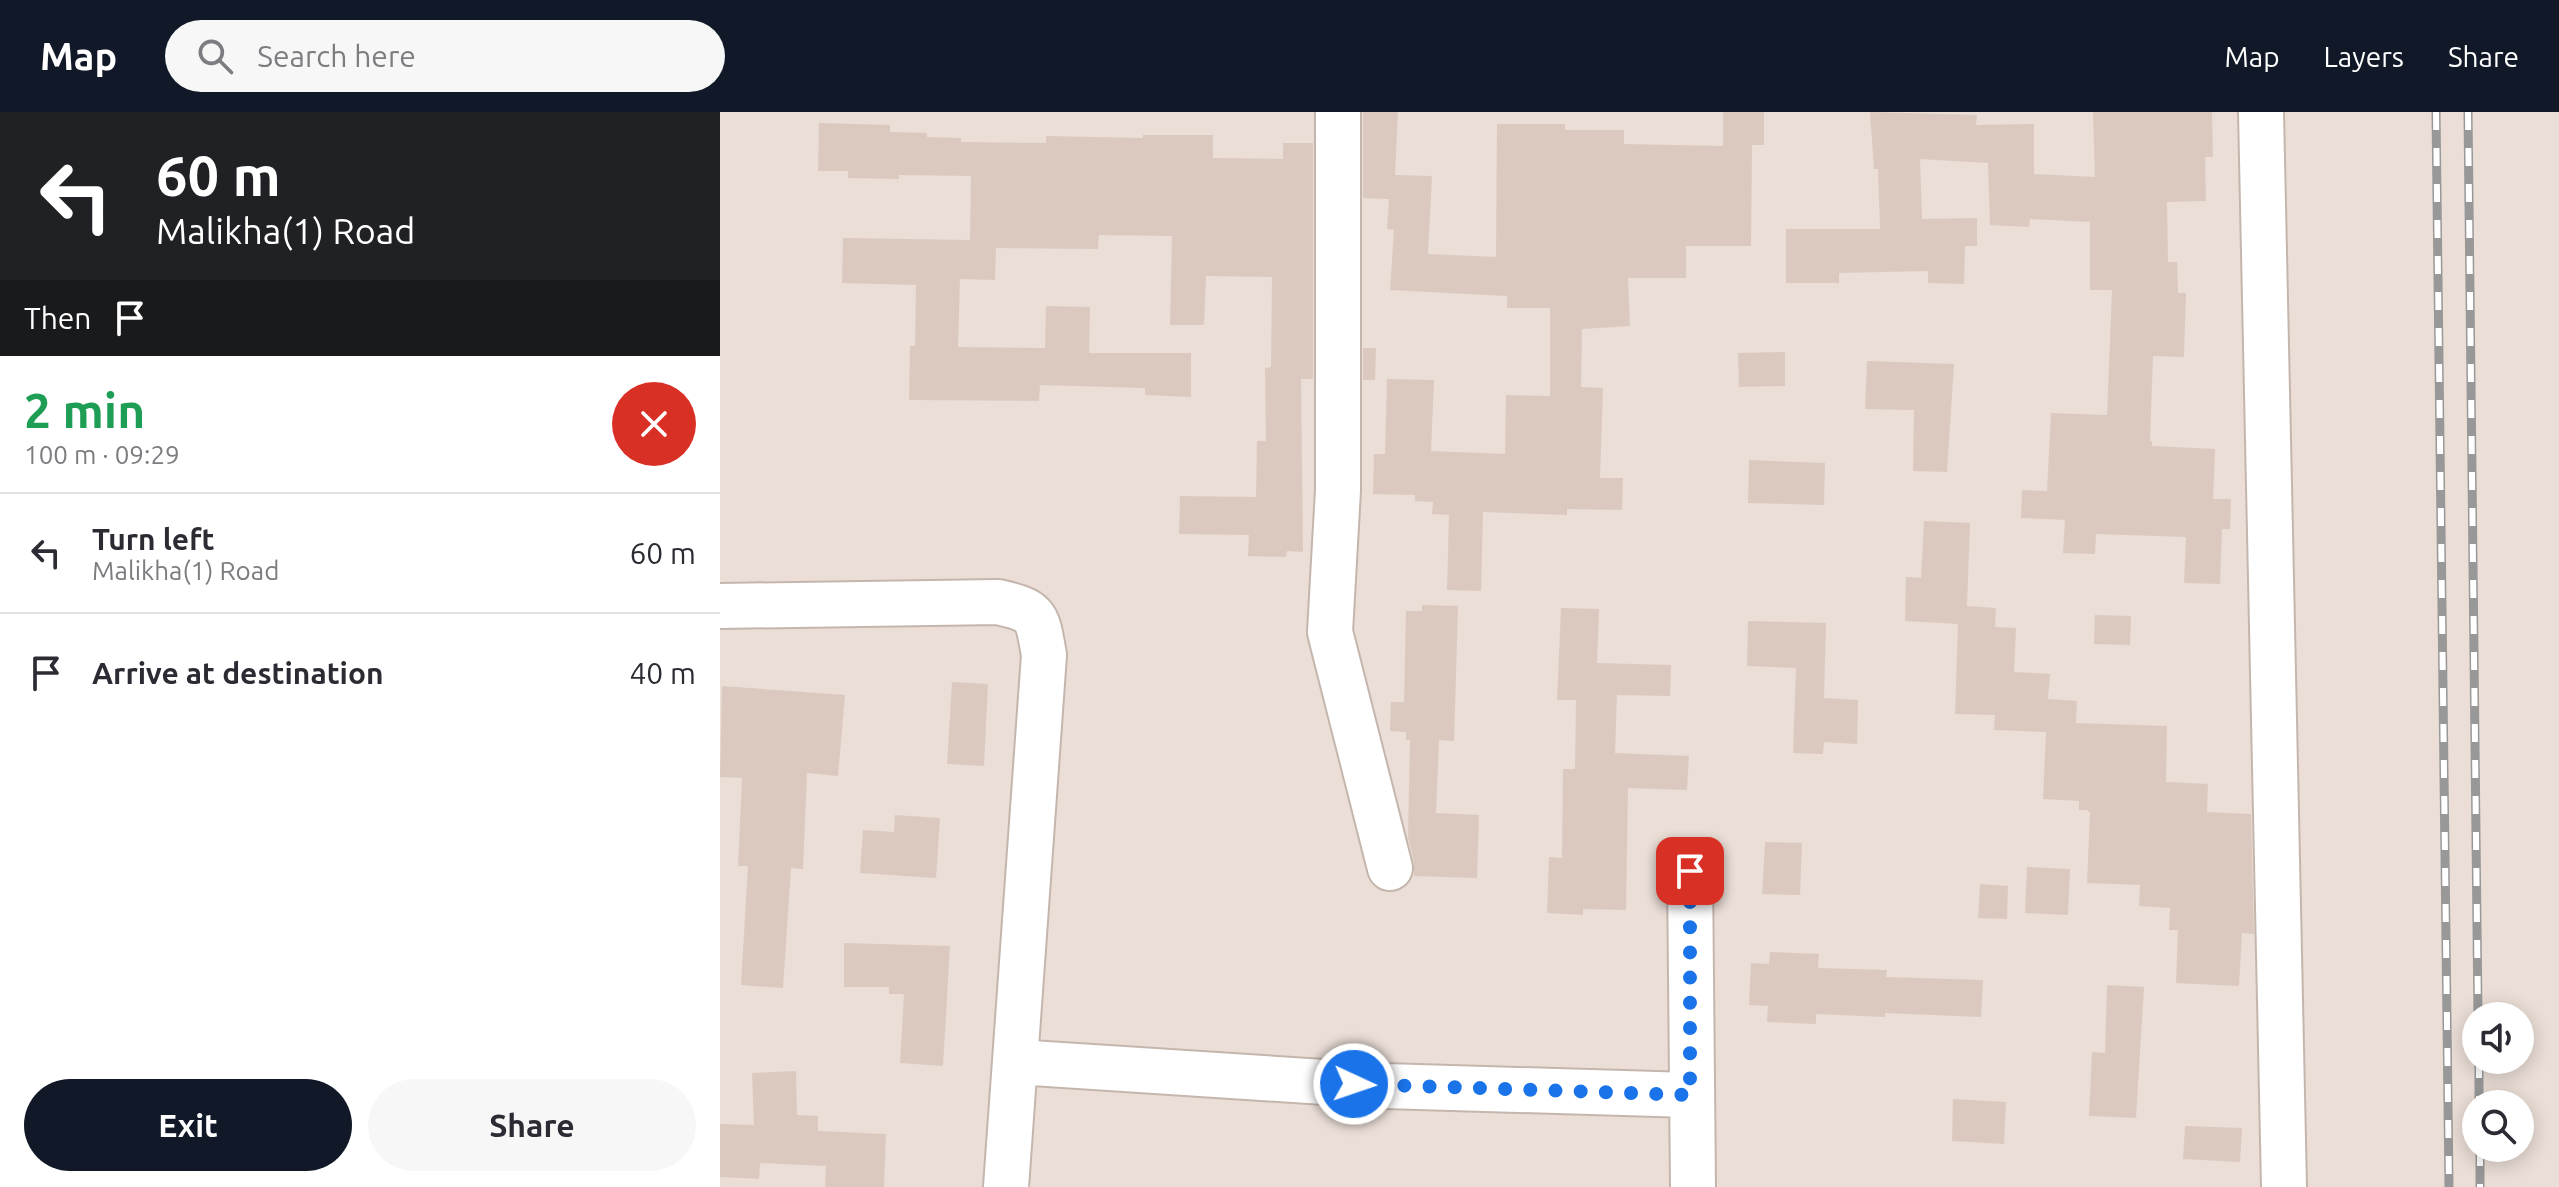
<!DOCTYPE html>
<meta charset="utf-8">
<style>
body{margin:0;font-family:Ubuntu,sans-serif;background:#f7f7f7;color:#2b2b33;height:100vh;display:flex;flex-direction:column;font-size:30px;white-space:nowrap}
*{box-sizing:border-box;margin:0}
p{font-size:26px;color:#7c7c81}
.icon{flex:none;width:44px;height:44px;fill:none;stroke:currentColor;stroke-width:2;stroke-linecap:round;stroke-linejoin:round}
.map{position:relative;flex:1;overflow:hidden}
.sheet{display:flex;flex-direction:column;background:#fff;width:720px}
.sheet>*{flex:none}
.hud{background:#202124;color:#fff;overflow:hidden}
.tools{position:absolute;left:1742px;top:890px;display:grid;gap:16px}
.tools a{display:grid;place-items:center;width:72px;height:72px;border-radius:50%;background:#fff;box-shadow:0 4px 20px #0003;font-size:40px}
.pin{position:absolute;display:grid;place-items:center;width:68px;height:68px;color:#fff;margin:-34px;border-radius:16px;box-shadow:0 4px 12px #0006}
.me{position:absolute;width:88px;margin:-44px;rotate:93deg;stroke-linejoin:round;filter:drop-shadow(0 0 6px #0008)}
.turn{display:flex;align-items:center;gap:28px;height:168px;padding:0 24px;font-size:36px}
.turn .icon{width:104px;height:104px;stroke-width:2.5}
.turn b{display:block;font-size:56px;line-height:68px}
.then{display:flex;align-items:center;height:76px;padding:0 24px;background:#0003;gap:16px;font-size:30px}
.round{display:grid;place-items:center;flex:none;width:84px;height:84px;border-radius:42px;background:#f7f7f7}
.summary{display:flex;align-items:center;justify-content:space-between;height:136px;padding:0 24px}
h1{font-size:48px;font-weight:700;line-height:60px;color:#1e9e55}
.primary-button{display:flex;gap:16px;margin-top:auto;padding:16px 24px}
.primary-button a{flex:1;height:92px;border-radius:48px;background:#111827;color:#fff;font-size:32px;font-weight:700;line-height:92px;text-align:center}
.primary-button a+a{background:#f7f7f7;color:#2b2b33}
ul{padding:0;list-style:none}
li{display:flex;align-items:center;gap:24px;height:120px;padding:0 24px;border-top:2px solid #e1e1e2}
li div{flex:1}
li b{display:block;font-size:30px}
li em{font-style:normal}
header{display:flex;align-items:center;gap:48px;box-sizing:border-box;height:112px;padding:0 40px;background:#111827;color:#fff}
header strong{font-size:38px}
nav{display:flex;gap:44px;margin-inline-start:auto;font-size:28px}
.search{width:560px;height:72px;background:#f7f7f7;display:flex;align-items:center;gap:20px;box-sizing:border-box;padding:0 28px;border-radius:44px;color:#7c7c81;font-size:30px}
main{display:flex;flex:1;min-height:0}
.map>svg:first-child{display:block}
.residential{fill:#eaded6;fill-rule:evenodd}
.building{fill:#dbc9c0}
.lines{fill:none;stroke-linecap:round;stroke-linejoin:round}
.minor-casing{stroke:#c5b6ad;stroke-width:48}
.minor{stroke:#fff;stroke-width:44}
.rail-casing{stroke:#989898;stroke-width:9}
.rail{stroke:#fff;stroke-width:6;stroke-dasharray:18;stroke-linecap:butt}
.route{stroke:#1a73e8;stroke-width:14;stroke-dasharray:0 25.2}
</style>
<header>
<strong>Map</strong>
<div class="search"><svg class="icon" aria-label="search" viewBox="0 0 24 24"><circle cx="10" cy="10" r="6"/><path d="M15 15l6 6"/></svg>Search here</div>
<nav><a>Map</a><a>Layers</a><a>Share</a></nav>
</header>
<main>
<section class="sheet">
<div class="hud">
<div class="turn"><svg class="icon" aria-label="left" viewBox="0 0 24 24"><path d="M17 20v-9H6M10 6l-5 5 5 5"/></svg><div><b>60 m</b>Malikha(1) Road</div></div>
<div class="then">Then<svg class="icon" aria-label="arrive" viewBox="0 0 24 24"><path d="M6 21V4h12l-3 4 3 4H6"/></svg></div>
</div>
<div class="summary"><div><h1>2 min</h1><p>100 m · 09:29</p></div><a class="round" style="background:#d93025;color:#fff"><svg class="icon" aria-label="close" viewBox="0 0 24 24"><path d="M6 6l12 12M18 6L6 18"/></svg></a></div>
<ul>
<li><svg class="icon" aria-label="left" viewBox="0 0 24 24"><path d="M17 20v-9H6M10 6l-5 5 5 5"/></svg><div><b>Turn left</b><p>Malikha(1) Road</p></div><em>60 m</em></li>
<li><svg class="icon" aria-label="arrive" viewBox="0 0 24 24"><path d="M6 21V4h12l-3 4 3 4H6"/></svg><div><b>Arrive at destination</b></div><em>40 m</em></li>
</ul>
<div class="primary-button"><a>Exit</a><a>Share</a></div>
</section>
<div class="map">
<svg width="1839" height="1075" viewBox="0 0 1839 1075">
<rect width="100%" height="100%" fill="#f6eee9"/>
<path class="residential" d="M0,0H1839V1075H0ZM1756,904H1800V948H1756ZM1756,992H1800V1036H1756Z"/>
<path class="building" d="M643,0H678L675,63L712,64L708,142L776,145L777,12H845V18H904V32L1003,34V0H1044V33H1032L1031,134H966V166H908L910,214L862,217L861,275L883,276L880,366H903L902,398L847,397V403L763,400L761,479L727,478L729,403L712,402L713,390L695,389V383L653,382L654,342H665L667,267L714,268L711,339L785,342L786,283L830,284V196H787V184L670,178L674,118L667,117L669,87L643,86Z
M1150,0L1257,3L1256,13L1314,12V62L1375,65L1373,0H1492L1493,45H1485L1486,89L1447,90L1448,150H1457L1458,181H1466L1464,245L1433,244L1430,329H1432V334L1495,337L1493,387H1511L1510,417H1502L1500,472L1464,471L1466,425L1376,422L1375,442L1343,441L1345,408L1301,406L1302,378L1327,379L1331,301L1387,303L1392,178H1370V110L1310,107L1309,115L1270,113L1268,51L1200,47L1202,107L1257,106V134H1245L1244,172L1208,171V159L1119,161V171H1066V117H1160L1158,57H1154Z
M99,11L170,13V20L207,21V25L241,26V30L326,31V24L423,26V23H493V46L563,47V31H593V267H581L583,440L567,439L566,445L528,444L529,423L459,422L460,384L536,385L537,329H546L545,256L551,255L552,165L486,164L484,213H450L452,124L379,123L378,137L276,136L275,168L240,167L238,235L325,236L326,194L370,195L369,241H471V285L425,283V276L320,273L319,289L189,288L190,234H195L196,173L122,171L123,126L250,128L251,64L179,63V67L128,66V59H98Z
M643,236H656L655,268H643Z
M1065,240V274L1019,275L1018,241Z
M1147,249L1234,252L1227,360L1193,359L1194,298L1145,297Z
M1029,348L1105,351L1104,393L1028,391Z
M1204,409L1250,411L1247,494L1276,496L1275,515L1296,516L1294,560L1330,562L1328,587L1357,589L1356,611L1447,614L1446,670L1488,672L1487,700L1531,702L1534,822L1522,821L1519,874L1456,871L1458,818H1449L1450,796L1419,794L1420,773L1367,771L1370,701L1367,698H1359V689L1323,687L1326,620L1274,618L1275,603L1235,602L1238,512L1185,509L1186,465L1201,466Z
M702,493L738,494L734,629L719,628L716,701L759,703L757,766L694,764V750L688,725L690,628H686V620L670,619L671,590H684L686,499H702Z
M841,496L879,497L877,551L951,553L950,584L897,583L895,641L969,644L967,678L908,676L906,798L863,797V803L827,801L829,745L842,746L843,657H855L856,588H837Z
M1375,503L1411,504L1410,533L1374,532Z
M1028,509L1106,511L1104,586L1138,588L1137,632L1104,630L1103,642L1073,641L1076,556L1027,554Z
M232,570L268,572L264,654L227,652Z
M2,574L125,583L118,664L87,661L83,757L71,756L63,876L21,873L28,754H18L22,666L0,665Z
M175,703L220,706L216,766L140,761L143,718L174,720Z
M1045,730L1082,731L1080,783L1042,782Z
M1307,755L1350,757L1348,803L1305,801Z
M1260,772L1288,774L1287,807L1258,806Z
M124,831L230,834L223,954L180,951L184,882H169V875H124Z
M1050,840L1099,842L1098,856L1167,858L1166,865L1263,868L1261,905L1165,901V905L1096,902V912L1047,910L1048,894L1029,893L1031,851L1049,852Z
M1387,873L1424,875L1416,1006L1369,1004L1372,940L1385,941Z
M76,959L77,1003L98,1004V1019L166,1022L164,1075H105L106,1054L40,1051L39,1067L0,1065V1012L34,1013L32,961Z
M1233,987L1286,990L1284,1032L1232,1029Z
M1465,1014L1522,1016L1520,1050L1463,1047Z"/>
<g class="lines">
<g class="minor-casing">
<path id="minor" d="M618,0V378L610,520L670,756
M1541,0L1564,1075
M0,494L278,490C318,499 317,503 324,543L286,1075
M970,759L973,1075
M295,950L665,974L970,983"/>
</g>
<use href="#minor" class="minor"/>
<g class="rail-casing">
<path id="rail" d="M1716,0L1729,1075
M1748,0L1758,904
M1759,948V992
M1760,1036V1075"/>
</g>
<use href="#rail" class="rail"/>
</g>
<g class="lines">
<path class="route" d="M634,972L970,983V759"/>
</g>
</svg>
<div class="tools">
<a><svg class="icon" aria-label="sound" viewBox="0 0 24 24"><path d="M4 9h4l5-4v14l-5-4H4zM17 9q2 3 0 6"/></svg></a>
<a><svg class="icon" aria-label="search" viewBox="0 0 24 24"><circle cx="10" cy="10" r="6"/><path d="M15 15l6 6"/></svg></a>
</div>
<div class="pin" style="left:970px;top:759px;background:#d93025"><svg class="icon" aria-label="arrive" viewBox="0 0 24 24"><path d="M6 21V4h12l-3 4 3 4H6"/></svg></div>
<svg class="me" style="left:634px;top:972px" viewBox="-20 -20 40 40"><circle r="17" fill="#1a73e8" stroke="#fff" stroke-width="3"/><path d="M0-11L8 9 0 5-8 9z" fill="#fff"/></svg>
</div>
</main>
